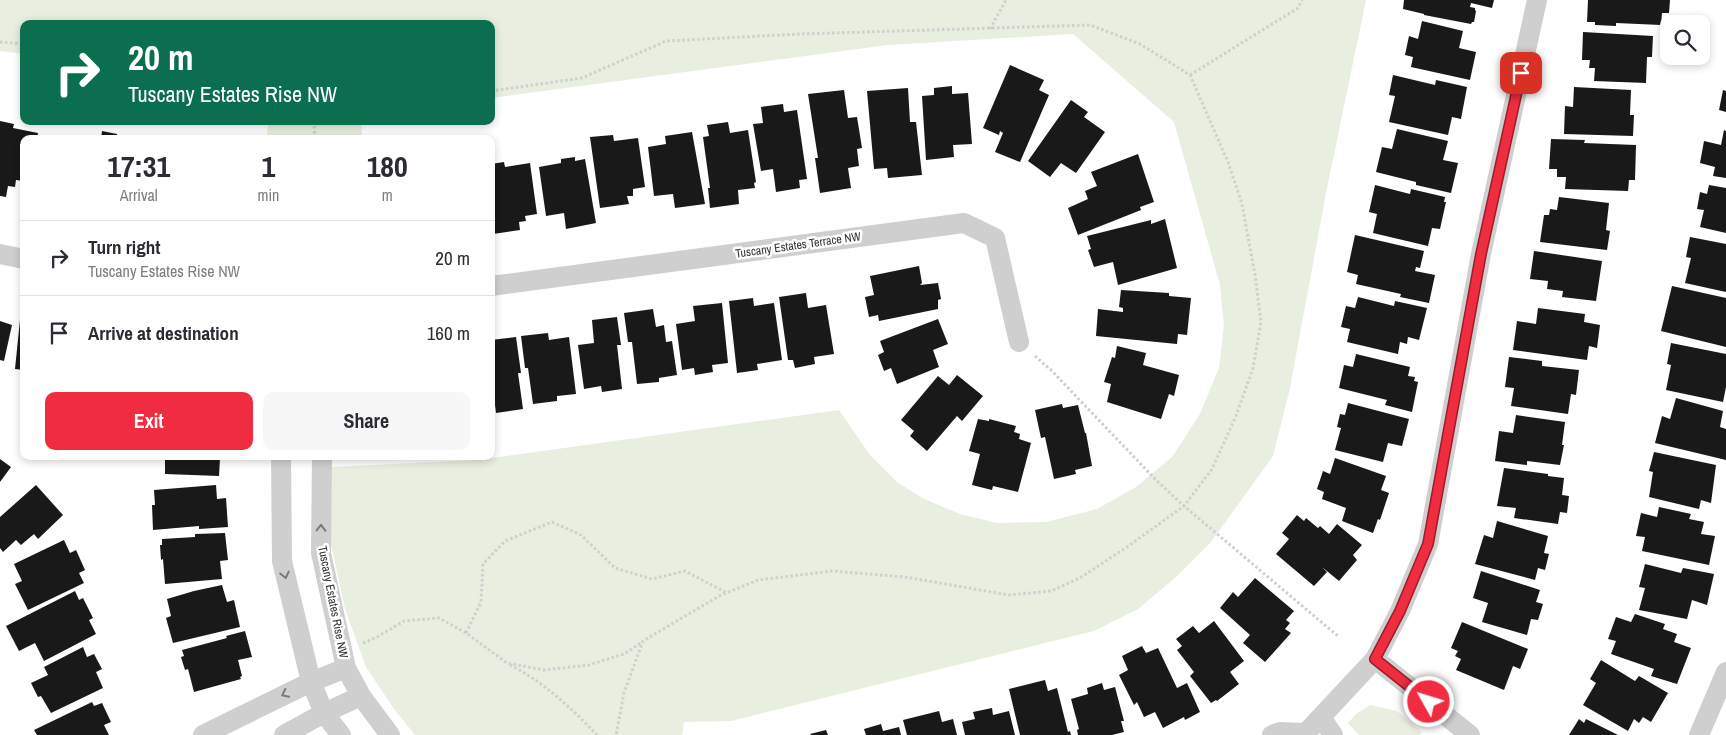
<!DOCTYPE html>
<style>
body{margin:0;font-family:"Archivo Narrow",sans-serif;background:#f7f7f7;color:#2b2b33;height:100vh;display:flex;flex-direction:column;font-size:19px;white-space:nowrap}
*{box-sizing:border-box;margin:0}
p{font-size:16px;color:#7c7c81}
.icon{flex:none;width:28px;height:28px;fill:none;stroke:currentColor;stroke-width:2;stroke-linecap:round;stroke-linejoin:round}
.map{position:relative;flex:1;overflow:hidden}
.details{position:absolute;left:20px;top:135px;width:475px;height:325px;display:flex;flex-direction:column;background:#fff;border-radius:10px;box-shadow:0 2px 8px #0003}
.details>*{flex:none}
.banner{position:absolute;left:20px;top:20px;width:475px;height:105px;border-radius:10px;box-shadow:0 2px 8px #0003;background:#0b6e4f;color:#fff;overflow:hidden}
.buttons{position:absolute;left:1660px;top:15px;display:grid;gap:10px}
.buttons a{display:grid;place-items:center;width:50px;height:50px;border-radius:10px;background:#fff;box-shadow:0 2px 8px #0003;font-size:25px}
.pin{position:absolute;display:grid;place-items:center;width:42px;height:42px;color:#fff;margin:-21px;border-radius:10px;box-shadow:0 2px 8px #0006}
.me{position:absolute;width:55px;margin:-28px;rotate:309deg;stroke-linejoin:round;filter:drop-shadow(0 0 4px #0008)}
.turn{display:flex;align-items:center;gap:18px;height:105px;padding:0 25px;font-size:22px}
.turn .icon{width:65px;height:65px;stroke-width:2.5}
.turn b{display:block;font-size:35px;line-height:42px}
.eta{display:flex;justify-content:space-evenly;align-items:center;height:85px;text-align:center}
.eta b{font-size:30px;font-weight:800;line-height:35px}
.action{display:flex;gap:10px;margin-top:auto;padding:10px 25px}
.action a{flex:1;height:58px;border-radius:10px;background:#f02c41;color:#fff;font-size:20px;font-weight:800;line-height:58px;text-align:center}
.action a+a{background:#f7f7f7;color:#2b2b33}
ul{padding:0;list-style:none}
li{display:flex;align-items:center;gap:15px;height:75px;padding:0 25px;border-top:1px solid #e1e1e2}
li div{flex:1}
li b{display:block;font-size:19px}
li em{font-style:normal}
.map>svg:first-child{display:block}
.green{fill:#e8efe0}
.building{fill:#191919}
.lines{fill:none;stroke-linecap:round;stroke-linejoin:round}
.path{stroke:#cfcfcf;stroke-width:3;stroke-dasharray:2.5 2.5;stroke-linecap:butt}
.minor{stroke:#cfcfcf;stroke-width:20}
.oneway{stroke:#797979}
.route-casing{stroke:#9c1d2a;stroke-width:12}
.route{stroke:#f02c41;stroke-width:9}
.labels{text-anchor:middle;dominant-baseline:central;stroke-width:5;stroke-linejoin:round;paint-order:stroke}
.street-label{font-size:12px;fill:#323232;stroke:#fff}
</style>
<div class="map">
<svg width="1726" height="735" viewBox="0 0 1726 735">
<rect width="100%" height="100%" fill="#fff"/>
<path class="green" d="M0,0H1366L1326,193L1290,388L1273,456L1211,542L1175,578L1138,609L1094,631L731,721L684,722L682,735H415L394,709L366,667L345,609L330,540V467L477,460L839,410L870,455L897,482L924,499L960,514L997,523L1046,522L1097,509L1136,487L1172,457L1200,414L1219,368L1224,326L1220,285L1174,122L1073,34L888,45L491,98V24H24V54L0,51Z
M268,121H361L362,139H267Z
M1370,705L1397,711L1422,732L1420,735H1359L1348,723L1356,714Z"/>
<path class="building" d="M1404,0H1494L1492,8L1471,3L1470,7L1475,8V10L1476,11L1474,22H1472L1471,24L1424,15V14L1403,9Z
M1588,0H1670L1669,13H1662L1661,25L1616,23V26L1595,25V22H1587Z
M1422,21L1463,31L1459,48L1476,52L1470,80L1411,67L1413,57L1405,55L1409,36L1418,39Z
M1583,32L1653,36L1652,57H1647L1646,83L1594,81L1595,68H1589L1590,60H1582Z
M1010,65L1044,80L1039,90L1049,95L1020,162L995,152L1003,133L1000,131L999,135L983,128Z
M1393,75L1435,85L1436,80L1467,87L1461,119L1452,117L1448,135L1389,122L1395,96L1389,95Z
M952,86V94L968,93L972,144L953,145L954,157L926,160L922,96L934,95V88Z
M1574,87L1631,90L1630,115H1634L1633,136L1564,134L1565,106L1573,107Z
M908,88L910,122H916L922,175L888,178L887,168L874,169L867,91Z
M844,90L848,118L857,117L862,148L857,149L859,166L848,168L851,188L820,193L815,158H818L808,94Z
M1723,90L1726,91V112L1719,110Z
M1071,100L1088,112L1084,117L1105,132L1076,173L1061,163L1050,177L1028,161Z
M783,104L784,112L797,110L807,179L799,180L800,188L776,192L773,169L761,171L753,124L763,123L761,107Z
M0,121L14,124L13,128L38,133L37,139H24V181L16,180L15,187L8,186L6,197L0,196Z
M728,122L730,133L748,130L756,182L754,183L755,188L738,190L739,204L710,208L708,188H710L703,137L709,136L707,125Z
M1397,129L1448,141L1443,160L1458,163L1451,193L1416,185V182L1376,172L1382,147L1392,149Z
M1724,130L1726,131V178L1713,176L1715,167L1700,163L1704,141L1721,145Z
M102,131L117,134V136L126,139H101Z
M692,132L705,204L675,208L673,194L654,196L648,147L666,144L665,136Z
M613,135L614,141L638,138L645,187L633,189V196H627L629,204L600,208L590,137Z
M1551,139L1585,140L1584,143L1636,145L1635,180H1629L1628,191L1565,189L1566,177H1557V169H1549Z
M1138,154L1154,202L1140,207L1141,210L1078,235L1068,208L1088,199L1085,191L1097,186L1091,172Z
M575,157V161L585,159L596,223L566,229L564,213L546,216L539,167L561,163V159Z
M504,162L505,167L530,163L537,214L525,216L526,221L519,222L520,230L493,234L491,222V164Z
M1375,185L1410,194L1411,189L1445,197L1444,202H1446L1440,229L1432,228L1428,246L1373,233L1377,214L1369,212Z
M1709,185L1726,188V233L1700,227L1704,210L1697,209L1700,192L1707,194Z
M1559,197L1609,203L1606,230L1610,231L1607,250L1540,242L1544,215H1549L1550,209L1557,210Z
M1165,219L1177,268L1118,285L1113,262L1094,267L1088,250L1091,249L1087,236L1151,220V224Z
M1355,235L1424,251L1420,268L1416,267L1415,271L1435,275L1429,303L1400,297L1401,294L1356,284L1358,275L1347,272Z
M1690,237L1726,244V292L1685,283L1691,258L1686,257Z
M1534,251L1602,261L1596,301L1562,297L1563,291L1547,289L1548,281L1530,279Z
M919,266L922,283L920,285L938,283L941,299L938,300V309L879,321L878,315L869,317L865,297L874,295L870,276Z
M1672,286L1726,298V347L1661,331Z
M1121,290L1169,293V296L1191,298L1187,335L1178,334L1177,344L1096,336L1098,309L1123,312V308L1119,307Z
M806,293L808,308L826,305L834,354L814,357L815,364L795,368L793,360H788L779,297Z
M1358,297L1394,306L1395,301L1427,308L1419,340L1408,337L1407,344L1400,342L1398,354L1347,342L1350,329L1341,327L1346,306L1355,308Z
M753,298L754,306L774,303L782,360L757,364L758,370L737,373L729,301Z
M722,303L728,363L712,365L713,372L695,375L694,368L682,370L676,324L695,321L693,306Z
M1538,308L1585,314L1584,322L1600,325L1597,348L1589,346L1587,360L1513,350L1517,321L1536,324Z
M653,309L656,327L664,325L666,342L672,341L677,375L659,378V382L637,384L632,342H628L624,313Z
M617,317L621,345H617L622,389L602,392L601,386L584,389L578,345L594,343L592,320Z
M938,319L948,344L933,350L939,367L897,384L891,368L884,371L878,355L884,352L880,341Z
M20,320H24V370L15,369Z
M0,321L12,325L4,361L0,360Z
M548,333L549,340L569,337L576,394L557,396V401L533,404L528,368H525L521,336Z
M516,337L521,373H518L523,409L496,413L495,405H491V340Z
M1671,343L1726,354V387L1723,402L1666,390L1671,365L1667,364Z
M1117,346L1146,353L1143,365L1179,375L1174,396L1169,394L1161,419L1107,402L1111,384L1104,382L1112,357L1115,358Z
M1356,354L1410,367L1408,376L1415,377L1414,381L1418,382L1412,412L1385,405L1387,400L1339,388L1344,365L1353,367Z
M1509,357L1542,361V366L1579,370L1576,395L1571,394L1568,414L1511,406L1514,388L1505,387Z
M957,375L983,396L962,421L957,416L927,451L910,436L914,431L901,420L938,376L949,385Z
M1676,398L1723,411L1720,427L1726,429V460L1655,443L1662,416L1670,419Z
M1348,403L1409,419L1402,446L1388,443L1383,462L1335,450L1341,428L1337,427L1340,414L1345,415Z
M1062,404L1063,408L1078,405L1085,433H1086L1092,466L1075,470L1076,474L1054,479L1045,437L1041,438L1035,410Z
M1516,415L1565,422L1562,445H1564L1560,465L1527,461V465L1495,461L1499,431L1513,433Z
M978,419L989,421V419L1016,426L1014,432L1020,434L1019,439L1031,443L1018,492L993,486L992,490L972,485L980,454L969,451Z
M1654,452L1716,465L1711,503L1701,500L1699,509L1649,497L1653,472L1649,471Z
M165,456H228V459L220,458L219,476L165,474Z
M1335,458L1386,476L1381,490L1389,493L1380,520L1378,519L1373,533L1342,521L1346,508L1322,499L1324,492L1317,489L1323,471L1330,474Z
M0,459L11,467L0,482Z
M1504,468L1548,474V476L1564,478L1562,495L1569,496L1567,513L1560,512L1558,524L1514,518L1516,508L1497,506Z
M36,485L63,515L38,539L34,534L21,545L16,540L3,552L0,548V517Z
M216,485L217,499L226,498L228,527L199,529V526L153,530L152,505H155L154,490Z
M1659,507L1691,514L1689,519L1704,522L1701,534L1715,536L1709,565L1642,551L1645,537L1636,536L1641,513L1657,517Z
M1297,515L1304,521L1306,518L1318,528L1320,526L1329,534L1337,524L1362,545L1353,555L1357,560L1339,581L1322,567L1327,572L1314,586L1276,554L1289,539L1282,533Z
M1497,521L1548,536L1544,553L1549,554L1545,570L1538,568L1535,580L1475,564L1484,535L1493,538Z
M225,533L228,560L220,561L222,579L165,584L163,559L161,560L160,545H162V539L195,537V534Z
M64,540L70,553L76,550L85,570L79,573L84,583L28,610L15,584L22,581L14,564Z
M1645,564L1681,573L1683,568L1714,574L1707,605L1692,600L1687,619L1639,610L1645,588L1639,587Z
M1481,571L1540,590L1536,602L1543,604L1538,620L1531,619L1527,635L1482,622L1488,603L1473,598Z
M1255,578L1294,611L1286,620L1290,623L1285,629L1291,633L1265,662L1243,643L1250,635L1220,608L1233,592L1238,597Z
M222,585L227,602L234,600L240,627L173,643L166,618L171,616L167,599L194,591Z
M75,591L79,600L83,598L93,618L89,620L96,634L44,661L35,643L19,651L6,626Z
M1635,614L1665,624L1663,629L1677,634L1674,642L1691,648L1677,684L1651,676L1654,669L1611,654L1616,641L1608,639L1616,617L1631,622Z
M1214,621L1244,661L1230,672L1239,684L1217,701L1216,700L1211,703L1190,676L1194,672L1177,650L1182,646L1176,639L1193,626L1199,633Z
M1462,622L1528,649L1520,669L1513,666L1504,690L1456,670L1461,659L1455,656L1458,651L1451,648Z
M245,631L252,657L238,660L242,676L240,677L241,679L194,692L188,669L185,670L181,657L184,656L182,650L227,638L226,636Z
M1142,646L1146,653L1158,648L1177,688L1187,683L1200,712L1185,720L1184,717L1163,728L1155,712L1144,717L1137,702L1134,705L1119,675L1128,670L1122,656Z
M83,647L87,657L94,654L102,669L96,672L103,688L51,713L41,696L38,697L31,683L48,675L44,667Z
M1601,660L1635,681L1639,676L1668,693L1651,722L1643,717L1639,723L1634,719L1628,731L1583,705L1596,683L1590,679Z
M1045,680L1048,691L1057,688L1068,732L1070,731L1071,735H1020L1009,689Z
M1102,683L1104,690L1115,687L1124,721H1121L1124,732L1112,735H1078L1077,730L1079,729L1071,699L1088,694L1087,688Z
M92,702L94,706L102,703L111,722L104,725L109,735H37L34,730Z
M992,708L993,715L1009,711L1015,735H965L962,722L975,719L973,712Z
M939,711L942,722L953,719L957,735H907L903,720Z
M1579,719L1584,723L1586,719L1618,735H1569Z
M881,724L883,731L899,727L901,735H866L864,729Z
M826,730L828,735H811L810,734Z"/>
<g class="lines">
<path class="path" d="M990,29L1006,0
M0,42L24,44
M1190,75L1298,8L1302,0
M491,91L582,78L666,41L800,34L1090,25L1140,44L1190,75L1228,162L1242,204L1255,275L1261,322L1253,368L1236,416L1212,469L1184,506L1127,547L1080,578L1051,591L1009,595L905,577L832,571L758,580L719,596L643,641L624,693L616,735
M314,121L315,139
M1035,356L1052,371L1156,480L1184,506L1339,637
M466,633L481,602L483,564L505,541L552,522L581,535L615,568L652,579L685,571L727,593
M363,643L377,637L404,621L439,618L466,633L507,663L544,670L589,665L624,654L642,642
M510,665C544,682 571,708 597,735"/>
<path class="minor" d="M0,254L24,259
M491,286L964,223L995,238L1019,342
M281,456L282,561L311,682L324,713L341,735
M322,456L321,553L346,668L361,696L390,735
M1375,659L1470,735
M1321,717L1333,735
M203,735L311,682L346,668
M284,735L324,713L361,696
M1272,735L1280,732L1304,733
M1304,735L1375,659L1400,611L1428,544L1481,254L1537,0
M1699,735L1726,672"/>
</g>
<defs><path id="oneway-chevron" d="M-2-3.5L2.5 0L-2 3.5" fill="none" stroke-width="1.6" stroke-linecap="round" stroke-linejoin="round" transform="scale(1.25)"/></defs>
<g class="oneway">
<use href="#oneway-chevron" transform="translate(321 528) rotate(-89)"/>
<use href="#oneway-chevron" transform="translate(285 575) rotate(77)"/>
<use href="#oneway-chevron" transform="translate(285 694) rotate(154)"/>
</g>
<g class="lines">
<g class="route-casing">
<path id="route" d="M1429,702L1375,659L1400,611L1428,544L1481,254L1521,73"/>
</g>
<use href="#route" class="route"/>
</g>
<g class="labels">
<g class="street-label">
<text transform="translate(798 245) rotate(-8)">Tuscany Estates Terrace NW</text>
<text transform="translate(333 602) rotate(79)">Tuscany Estates Rise NW</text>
</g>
</g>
</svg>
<div class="buttons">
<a><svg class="icon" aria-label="search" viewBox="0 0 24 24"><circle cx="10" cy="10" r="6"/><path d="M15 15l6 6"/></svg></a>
</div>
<div class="pin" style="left:1521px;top:73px;background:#d93025"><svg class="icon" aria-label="arrive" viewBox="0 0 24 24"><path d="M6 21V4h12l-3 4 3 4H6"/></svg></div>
<svg class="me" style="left:1429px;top:702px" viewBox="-20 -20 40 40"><circle r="17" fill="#f02c41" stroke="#fff" stroke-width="3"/><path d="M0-11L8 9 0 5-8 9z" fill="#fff"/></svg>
<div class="banner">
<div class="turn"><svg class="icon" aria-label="right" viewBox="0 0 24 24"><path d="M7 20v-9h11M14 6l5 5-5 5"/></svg><div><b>20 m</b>Tuscany Estates Rise NW</div></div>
</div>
<section class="details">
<div class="eta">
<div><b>17:31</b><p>Arrival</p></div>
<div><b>1</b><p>min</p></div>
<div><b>180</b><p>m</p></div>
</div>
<ul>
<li><svg class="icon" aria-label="right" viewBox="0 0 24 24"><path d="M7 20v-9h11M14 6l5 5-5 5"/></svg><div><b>Turn right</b><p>Tuscany Estates Rise NW</p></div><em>20 m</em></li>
<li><svg class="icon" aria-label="arrive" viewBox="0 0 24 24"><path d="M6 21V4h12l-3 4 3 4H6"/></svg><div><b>Arrive at destination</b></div><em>160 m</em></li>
</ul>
<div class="action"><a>Exit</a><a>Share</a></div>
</section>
</div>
